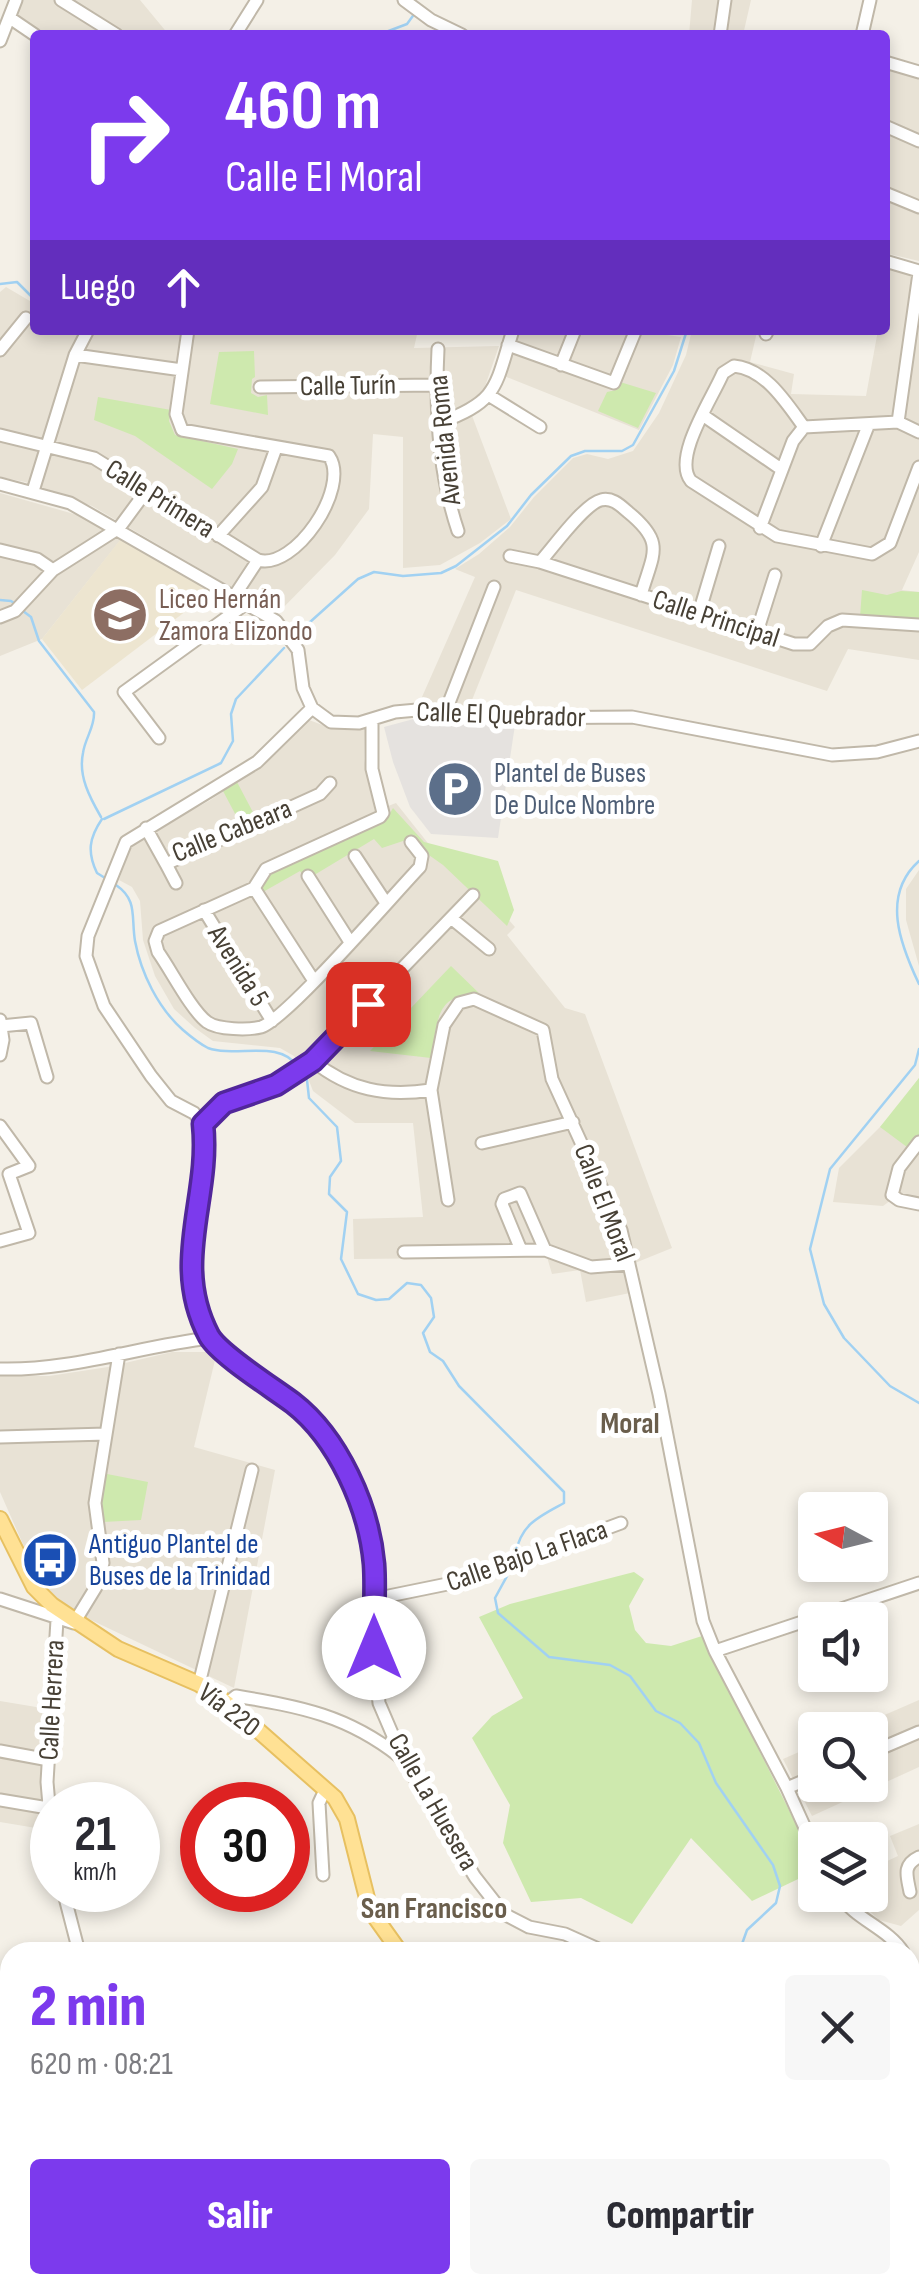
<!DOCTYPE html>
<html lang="es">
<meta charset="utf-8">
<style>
body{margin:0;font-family:"Sofia Sans Condensed",sans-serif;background:#f7f7f7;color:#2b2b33;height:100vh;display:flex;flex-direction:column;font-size:38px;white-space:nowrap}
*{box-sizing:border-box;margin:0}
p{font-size:32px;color:#7c7c81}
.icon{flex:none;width:55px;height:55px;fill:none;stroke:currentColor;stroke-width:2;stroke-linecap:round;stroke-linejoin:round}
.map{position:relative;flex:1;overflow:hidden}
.details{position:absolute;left:0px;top:1942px;width:920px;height:352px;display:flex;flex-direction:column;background:#fff;border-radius:30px 30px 0 0;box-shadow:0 5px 15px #0003}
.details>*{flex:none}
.hud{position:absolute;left:30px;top:30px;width:860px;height:305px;border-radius:10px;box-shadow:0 5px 15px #0003;background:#7c3aed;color:#fff;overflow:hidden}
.needle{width:65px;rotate:277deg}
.buttons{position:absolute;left:798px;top:1492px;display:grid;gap:20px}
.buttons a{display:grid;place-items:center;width:90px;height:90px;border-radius:10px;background:#fff;box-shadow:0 5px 15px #0003;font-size:50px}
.speed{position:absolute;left:30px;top:1782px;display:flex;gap:20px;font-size:50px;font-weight:700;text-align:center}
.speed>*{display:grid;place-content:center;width:130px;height:130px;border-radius:50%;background:#fff;box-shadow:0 5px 15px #0003;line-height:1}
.speed small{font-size:25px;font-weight:400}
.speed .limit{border:15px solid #d22;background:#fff;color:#111}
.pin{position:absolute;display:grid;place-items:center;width:85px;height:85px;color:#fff;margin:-42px;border-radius:20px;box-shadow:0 5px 15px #0006}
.me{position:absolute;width:110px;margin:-55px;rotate:0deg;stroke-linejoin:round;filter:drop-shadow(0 0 8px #0008)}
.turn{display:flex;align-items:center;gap:35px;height:210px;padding:0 30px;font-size:45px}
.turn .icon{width:130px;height:130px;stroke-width:2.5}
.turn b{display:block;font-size:70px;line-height:85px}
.then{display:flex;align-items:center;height:95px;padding:0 30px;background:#0003;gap:20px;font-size:38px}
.round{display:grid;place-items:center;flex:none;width:105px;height:105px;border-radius:10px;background:#f7f7f7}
.head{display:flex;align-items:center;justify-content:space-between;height:170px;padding:0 30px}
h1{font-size:60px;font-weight:800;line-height:75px;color:#7c3aed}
.action{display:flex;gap:20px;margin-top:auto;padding:20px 30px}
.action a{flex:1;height:115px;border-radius:10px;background:#7c3aed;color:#fff;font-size:40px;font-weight:800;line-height:115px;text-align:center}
.action a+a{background:#f7f7f7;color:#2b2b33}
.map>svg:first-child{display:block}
.residential{fill:#e8e2d5}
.education{fill:#ede5d0}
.green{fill:#cee9ae}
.parking{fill:#e5e2df}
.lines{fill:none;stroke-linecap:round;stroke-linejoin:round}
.stream{stroke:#a1d1f2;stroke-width:2.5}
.minor-casing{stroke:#c0b8a9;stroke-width:15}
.major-casing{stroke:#e7c061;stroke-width:18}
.minor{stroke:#fff;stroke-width:11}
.major{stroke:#ffe194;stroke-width:14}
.route-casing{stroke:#51269a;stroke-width:25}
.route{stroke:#7c3aed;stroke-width:18}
.labels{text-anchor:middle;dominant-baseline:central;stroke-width:10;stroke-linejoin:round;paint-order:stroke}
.street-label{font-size:28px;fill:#474035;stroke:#fff}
.education-label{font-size:28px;fill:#785e54;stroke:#fff;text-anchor:start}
.service-label{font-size:28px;fill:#4e5e75;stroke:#fff;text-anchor:start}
.transit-label{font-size:28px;fill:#164399;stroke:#fff;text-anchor:start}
.neighbourhood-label{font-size:30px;font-weight:bold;fill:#6a5e4c;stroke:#fff}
</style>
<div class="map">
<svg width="919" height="2293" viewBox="0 0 919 2293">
<rect width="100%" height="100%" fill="#f4f0e7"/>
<path class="residential" d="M23,0H140L169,35H35V41L12,25Z
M692,0H751L743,35H689Z
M885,69L919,78V261L885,253Z
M888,267L919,277V552L902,590L919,592V660L848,649L827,691L516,590L468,710L418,706L475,577L455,569L479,554L510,527L534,497L573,458L587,454L608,459L633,451L659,413L686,355L692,330L757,332L750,362L794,374L791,394L866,396L878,330H885Z
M6,287L35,304V330H418L414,348L499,346L482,395L468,405L511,519L480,543L440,565L403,568V437L373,434L369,509L335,555L277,614L92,506L25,482L0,477V292Z
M519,330H633L681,337L673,365L639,430L504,376Z
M0,493L81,516L122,538L42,639L0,656Z
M309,720L333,729H365L364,759L375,811L396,803L435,852L487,895L515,927L507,935L565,1008L585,1014L672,1248L625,1267L630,1293L586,1302L580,1270L552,1274L547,1257L354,1259L353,1219L423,1217L413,1123H355L313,1091L306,1073L294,1056L280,1048L213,1041L195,1028L174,1009L155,976L143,940L140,901L132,887L119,880L130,848L136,840L209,801L259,767Z
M919,870V966L906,920V889Z
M919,1078V1200L898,1195L883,1206L833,1202L839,1168L894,1113Z
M172,1352H217L194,1447L275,1470L234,1688L68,1609L41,1585L0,1492V1376H49L108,1367Z
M919,1700V1767L812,1816L783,1759L815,1745V1785H870V1730H850Z
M0,1701L42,1708V1829L0,1822Z
M919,1824V1910L901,1926L879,1920L853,1895H870V1869L898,1856L890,1836Z
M209,2285H552L526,2293H218Z"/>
<path class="education" d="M124,535L211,592L82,690L42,639Z"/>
<path class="green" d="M254,351L255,377L252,379L251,393L258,397L267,395L268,415L210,404L219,352Z
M620,382L656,393L638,428L598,411L607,392L616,390Z
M98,397L171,410L169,421L175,435L238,449L232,464L212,489L135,436L94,420Z
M862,590L887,595L901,591L919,592V621L860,617Z
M237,782L256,818L241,825L223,791Z
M393,808L424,842L498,861L514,910L507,926L443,865L426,853L415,837L382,848L374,839L306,880L300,871L263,892L259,886L269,870L387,818Z
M451,966L483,997C435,989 438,1021 431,1058L370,1051Z
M919,1078V1135L907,1147L880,1127Z
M102,1473L148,1482L141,1520L103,1522L99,1507Z
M634,1572L644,1579L629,1606L635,1630L646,1643L671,1646L702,1636L815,1862V1871L752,1901L691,1838L632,1924L581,1898L531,1902L503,1843L510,1805L472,1738L492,1716L523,1698L479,1617L510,1604Z"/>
<path class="parking" d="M421,717L515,725L498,838L431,834L410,807L393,762L384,727Z"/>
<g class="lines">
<path class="stream" d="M378,35L407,24L415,13
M0,284L17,282L35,300
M0,600L11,601L17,605
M23,611L31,617L39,641L94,712C95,727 85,738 83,753C78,776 90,798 101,817
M300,631L358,579L374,572L403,576L441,573L456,566L507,526L531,495L571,456L585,451H622L633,445L674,371L687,330
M102,819C89,838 87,852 97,873L105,878
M104,819L221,763L233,741L231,714L236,699L284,648
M919,861C881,895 900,944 919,984
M116,885C138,900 131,917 135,941C141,973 158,1008 183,1030C190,1036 200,1044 208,1048C236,1058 279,1039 297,1066
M919,1049L915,1065L830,1169L810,1249L824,1304L844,1338L890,1386L919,1403
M302,1073L307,1080L309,1098L337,1127L341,1161L330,1177L329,1194L347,1212L341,1259L358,1294L376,1300L389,1299L407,1283L421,1285L431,1298L434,1317L423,1333L430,1352L443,1361L459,1386L564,1492V1503C538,1517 521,1524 515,1555
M512,1567L495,1598L498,1613L549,1657L610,1665L630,1676L656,1711L680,1723L699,1743L716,1783L773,1865L780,1886L776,1903L747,1930L742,1944L751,1952
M0,2037L10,2047
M187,2285L197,2293
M777,2293L778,2285"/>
<g class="minor-casing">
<path id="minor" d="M61,0L117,35
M404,0L431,20L462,35
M10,18L35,35
M235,35L257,0
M720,35L725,0
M862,35L870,0
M0,41L16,0
M885,62L919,72
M885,126L919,141
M885,193L919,207
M885,261L919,271
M188,330L176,414L182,430L329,456C351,488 294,571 258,560L233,598
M766,334L768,330
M508,345L614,383L635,332
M438,349C435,408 439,475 458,531
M0,350L26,318
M75,355L182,370
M561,365L575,330
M260,387L436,385
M490,396L540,427
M704,416L781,469
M898,422L919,273
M439,423C499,401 495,387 513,330
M919,432L898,422L804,427C787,404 766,369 734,366L723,373C712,399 672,458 691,481L777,536L872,554L890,543L919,467
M0,435L94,458L258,560
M0,484L70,503L276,621L298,650L303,688L312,708L331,722L359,723L395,712L417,710L502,718L632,717L832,755L877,752L919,741
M33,491L75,355L88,330
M760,528L793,441L804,427
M218,536L262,487L276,448
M821,546L868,426
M0,550L37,559L53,570
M510,556L540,562L794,644H810L828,626L842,620L919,625
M540,562C552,549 584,504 601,500C612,497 620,505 628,512C666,543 653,553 641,595
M699,613L719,546
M0,617L15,611L53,570L119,528L147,490
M757,632L775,575
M312,708L257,762L126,842L88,936L86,956L104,1006L151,1076L171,1101L194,1113L203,1124V1178L190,1253L191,1272L210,1338L296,1405L327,1436L363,1513L373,1561L374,1648L379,1703L403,1759L475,1877L504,1914L529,1927L565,1934L605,1952
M445,713L494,587
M372,719V769L383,813L380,817L266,869L254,888L159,931L155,941L158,952C171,970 191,1010 207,1022C218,1030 249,1030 261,1027C286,1020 395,893 420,867L422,856L411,842
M159,738L124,692L244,605
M146,828L166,864L320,794L330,783
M355,856L386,903
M166,864L176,883
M308,876L350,942
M254,888L314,981
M204,910L272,1021
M451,918L489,949
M0,1020L3,1040L0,1055
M1,1026L31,1023L47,1077
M313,1061L473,895
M431,1090L448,1200
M203,1124L225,1103L276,1085L313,1061C349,1090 386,1097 431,1090L444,1025L459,1003L474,999L543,1030L552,1079L621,1230L659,1394L703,1621L715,1651L787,1788L815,1850
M0,1126L29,1166L9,1174L29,1233L0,1241
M919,1142L899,1168L892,1195L899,1200L919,1204
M482,1143L573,1122
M521,1250L502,1204L504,1199L520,1193L545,1250
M404,1252L545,1250L591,1267L629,1264
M0,1369C71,1371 140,1346 210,1338
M0,1437L106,1434
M0,1599L74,1623L96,1587L103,1563L95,1503L119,1354
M374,1599L467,1580L621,1523
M715,1651L919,1583
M199,1684L252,1470
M227,1703L236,1696C301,1707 347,1715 400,1757
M0,1751L49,1760
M870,1753L919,1732
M787,1788L815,1776
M0,1800L48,1808
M52,1840L47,1782L57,1620
M323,1875L319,1803L325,1790
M63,1890L79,1952
M910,1892C907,1876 902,1865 919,1857
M840,1895C854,1919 888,1928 903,1952
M0,1980L10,1978
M910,1982L915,2018
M0,2229L10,2240
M910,2249L911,2243L919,2238
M910,2250L914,2281L910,2284
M54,2285L63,2293
M401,2293L426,2285
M879,2293L907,2285"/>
</g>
<g class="major-casing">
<path id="major" d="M0,1519L34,1587L52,1605L118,1649L199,1684L227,1703L335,1798L347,1819L370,1910L400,1952
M910,2018H919"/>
</g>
<use href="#minor" class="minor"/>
<use href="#major" class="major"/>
</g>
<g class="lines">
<g class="route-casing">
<path id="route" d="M368,1004L313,1061L276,1085L224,1103L203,1124C211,1199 170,1262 209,1336C220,1355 273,1388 293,1403C338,1438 369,1507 374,1564C376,1592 373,1620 374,1648"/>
</g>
<use href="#route" class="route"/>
</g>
<defs>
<g id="school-disc" transform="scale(2.875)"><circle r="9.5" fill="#8d6e63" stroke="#fff"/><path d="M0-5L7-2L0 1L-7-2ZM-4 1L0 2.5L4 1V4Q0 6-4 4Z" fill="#fff"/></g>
<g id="parking-disc" transform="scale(2.875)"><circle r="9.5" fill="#5c6f8a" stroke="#fff"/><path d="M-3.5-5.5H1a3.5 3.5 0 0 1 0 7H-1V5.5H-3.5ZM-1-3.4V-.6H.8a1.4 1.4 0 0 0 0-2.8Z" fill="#fff"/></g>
<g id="bus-disc" transform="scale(2.875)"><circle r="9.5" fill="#1a4fb4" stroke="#fff"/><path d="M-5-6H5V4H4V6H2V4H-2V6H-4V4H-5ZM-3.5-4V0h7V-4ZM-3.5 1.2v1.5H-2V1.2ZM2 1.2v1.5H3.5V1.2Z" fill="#fff"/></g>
</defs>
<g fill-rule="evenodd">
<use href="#school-disc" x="120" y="615"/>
<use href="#parking-disc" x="455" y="789"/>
<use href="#bus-disc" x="50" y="1560"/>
</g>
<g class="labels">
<g class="street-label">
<text transform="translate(348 386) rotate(-1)">Calle Turín</text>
<text transform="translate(445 440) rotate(-96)">Avenida Roma</text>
<text transform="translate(160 499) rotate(32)">Calle Primera</text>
<text transform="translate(716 619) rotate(18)">Calle Principal</text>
<text transform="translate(501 715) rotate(2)">Calle El Quebrador</text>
<text transform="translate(232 831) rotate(-22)">Calle Cabeara</text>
<text transform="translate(238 966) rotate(58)">Avenida 5</text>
<text transform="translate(604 1203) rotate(69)">Calle El Moral</text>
<text transform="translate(527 1556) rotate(-19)">Calle Bajo La Flaca</text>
<text transform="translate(52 1700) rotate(-87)">Calle Herrera</text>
<text transform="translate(229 1710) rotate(37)">Vía 220</text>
<text transform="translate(433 1802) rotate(60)">Calle La Huesera</text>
</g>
<g class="education-label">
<text x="159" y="599">Liceo Hernán<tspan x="159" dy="32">Zamora Elizondo</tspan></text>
</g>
<g class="service-label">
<text x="494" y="773">Plantel de Buses<tspan x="494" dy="32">De Dulce Nombre</tspan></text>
</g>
<g class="transit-label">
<text x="89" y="1544">Antiguo Plantel de<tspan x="89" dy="32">Buses de la Trinidad</tspan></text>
</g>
<g class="neighbourhood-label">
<text x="630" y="1424">Moral</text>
<text x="434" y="1909">San Francisco</text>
</g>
</g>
</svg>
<div class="buttons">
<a><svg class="needle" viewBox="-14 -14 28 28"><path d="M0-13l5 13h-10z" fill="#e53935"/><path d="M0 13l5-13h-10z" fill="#7c7c81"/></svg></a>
<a><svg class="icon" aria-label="sound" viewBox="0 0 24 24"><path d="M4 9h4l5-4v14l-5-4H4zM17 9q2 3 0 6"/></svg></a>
<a><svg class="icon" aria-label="search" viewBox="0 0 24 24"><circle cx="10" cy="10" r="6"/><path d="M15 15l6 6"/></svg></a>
<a><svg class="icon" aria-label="layers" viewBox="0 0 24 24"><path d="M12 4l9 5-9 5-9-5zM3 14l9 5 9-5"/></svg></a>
</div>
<div class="speed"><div>21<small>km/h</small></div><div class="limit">30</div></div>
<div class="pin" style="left:368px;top:1004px;background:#d93025"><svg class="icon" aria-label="arrive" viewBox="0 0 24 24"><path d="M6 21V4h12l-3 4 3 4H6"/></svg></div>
<svg class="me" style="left:374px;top:1648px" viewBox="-20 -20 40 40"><circle r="19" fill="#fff"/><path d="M0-13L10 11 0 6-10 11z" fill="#7c3aed"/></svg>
<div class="hud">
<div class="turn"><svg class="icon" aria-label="right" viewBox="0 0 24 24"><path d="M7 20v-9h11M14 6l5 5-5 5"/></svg><div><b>460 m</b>Calle El Moral</div></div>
<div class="then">Luego<svg class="icon" aria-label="ahead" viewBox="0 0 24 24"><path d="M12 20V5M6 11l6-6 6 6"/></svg></div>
</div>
<section class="details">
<div class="head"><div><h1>2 min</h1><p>620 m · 08:21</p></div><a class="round"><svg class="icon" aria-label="close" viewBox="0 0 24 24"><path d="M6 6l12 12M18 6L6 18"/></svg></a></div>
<div class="action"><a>Salir</a><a>Compartir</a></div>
</section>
</div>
